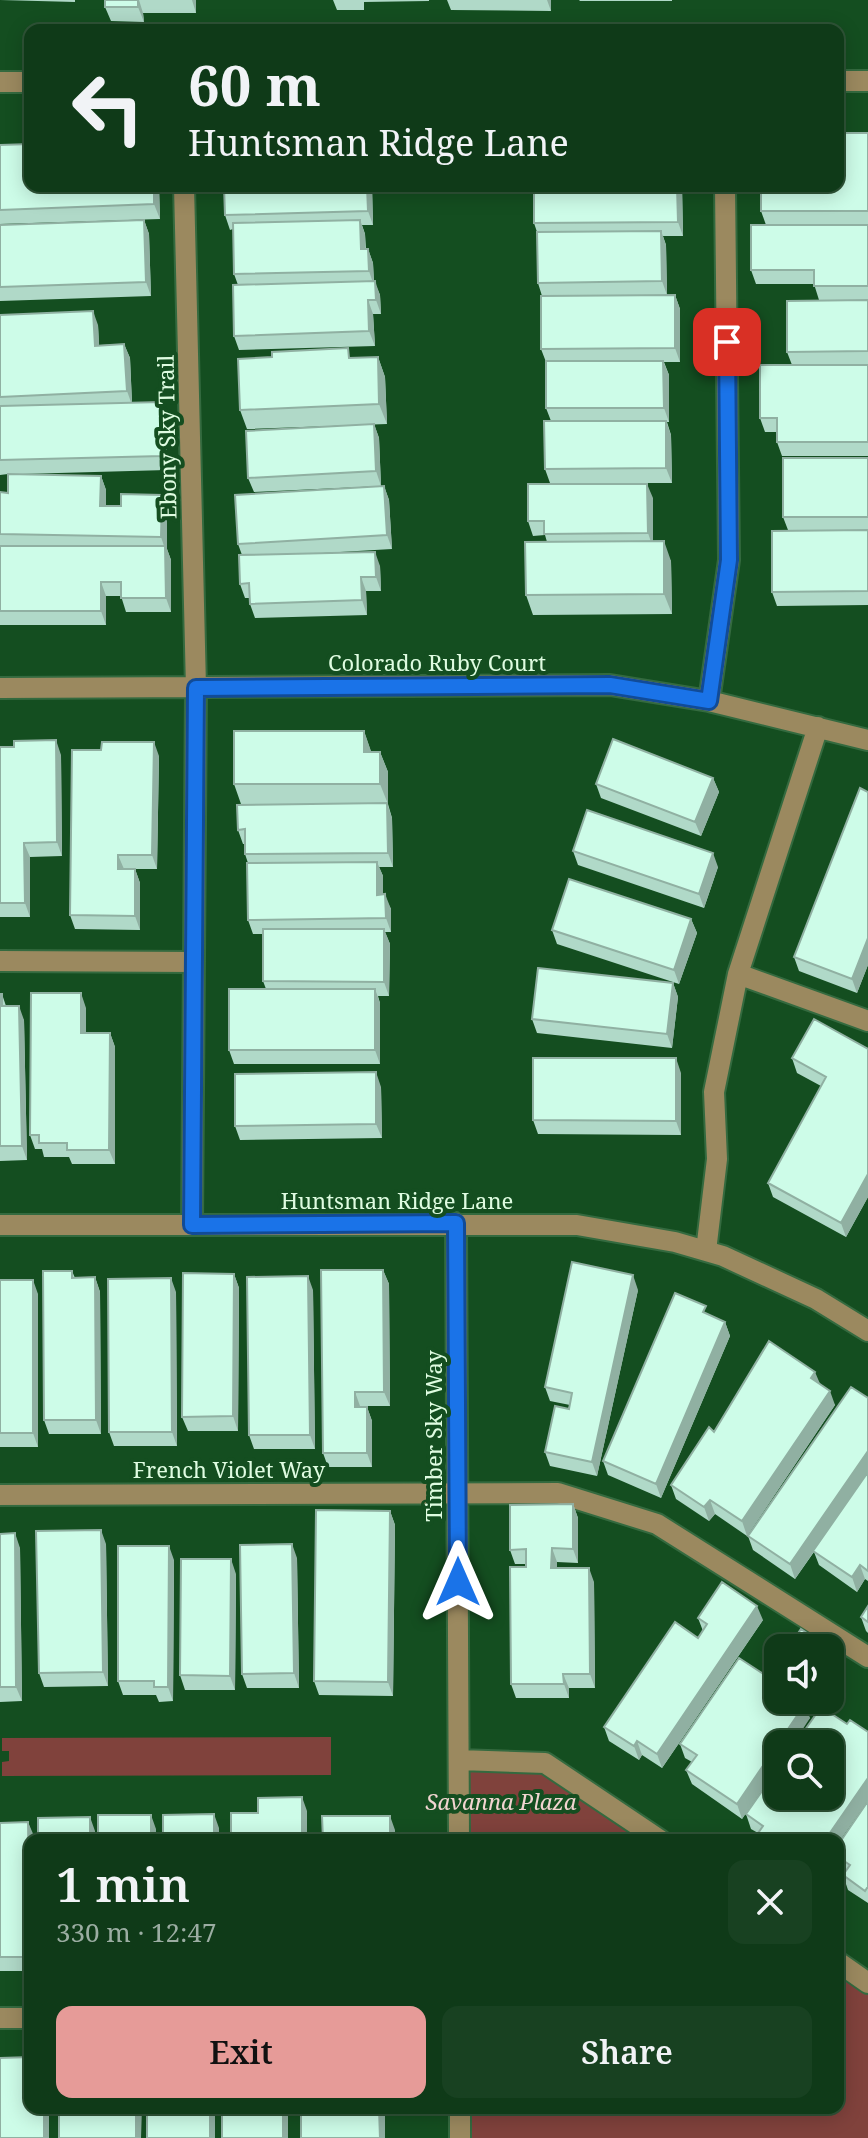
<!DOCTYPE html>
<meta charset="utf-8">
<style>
body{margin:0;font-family:"Noto Serif",serif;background:#184121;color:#f1f3f6;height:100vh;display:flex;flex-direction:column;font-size:30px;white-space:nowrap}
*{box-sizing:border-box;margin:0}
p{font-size:26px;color:#9bada2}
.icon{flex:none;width:44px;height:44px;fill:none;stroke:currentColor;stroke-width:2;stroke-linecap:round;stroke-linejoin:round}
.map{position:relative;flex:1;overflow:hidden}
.sheet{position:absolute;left:24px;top:1834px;width:820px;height:280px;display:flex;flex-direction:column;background:#0f3a18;border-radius:16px;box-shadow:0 4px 20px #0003,0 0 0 2px #2f5437}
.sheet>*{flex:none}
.top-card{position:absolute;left:24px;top:24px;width:820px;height:168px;border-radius:16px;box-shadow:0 4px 20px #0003,0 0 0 2px #2f5437;background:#0f3a18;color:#f1f3f6;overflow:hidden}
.buttons{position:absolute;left:764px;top:1634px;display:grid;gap:16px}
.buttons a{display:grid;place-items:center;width:80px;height:80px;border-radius:16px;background:#0f3a18;box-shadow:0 4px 20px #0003,0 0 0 2px #2f5437;font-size:40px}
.pin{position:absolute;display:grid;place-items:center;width:68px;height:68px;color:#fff;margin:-34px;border-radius:16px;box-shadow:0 4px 12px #0006}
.me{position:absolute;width:88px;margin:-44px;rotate:0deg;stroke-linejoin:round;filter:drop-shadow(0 0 6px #0008)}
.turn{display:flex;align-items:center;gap:28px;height:168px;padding:0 32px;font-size:36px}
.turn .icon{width:104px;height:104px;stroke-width:2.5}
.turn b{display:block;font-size:56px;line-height:68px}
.round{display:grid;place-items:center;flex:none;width:84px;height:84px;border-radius:16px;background:#184121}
.summary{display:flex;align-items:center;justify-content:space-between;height:136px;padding:0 32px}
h1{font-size:48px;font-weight:600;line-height:60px}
.action{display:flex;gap:16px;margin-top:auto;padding:16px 32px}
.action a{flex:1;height:92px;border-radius:16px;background:#e69b98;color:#111;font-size:32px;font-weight:600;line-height:92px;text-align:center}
.action a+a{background:#184121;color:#f1f3f6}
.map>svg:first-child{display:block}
.green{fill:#80423c}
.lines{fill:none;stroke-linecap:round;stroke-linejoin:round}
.minor-casing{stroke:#346a3f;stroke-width:24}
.minor{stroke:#9b895f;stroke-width:20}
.wall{fill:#b0d9c8}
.shaded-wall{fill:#90b0a2}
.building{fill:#cdfce8;stroke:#90b0a2;stroke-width:2}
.route-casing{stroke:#114b97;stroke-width:20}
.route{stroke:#1a73e8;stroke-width:14}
.labels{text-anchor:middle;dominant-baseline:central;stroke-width:8;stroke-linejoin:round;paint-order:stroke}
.street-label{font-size:22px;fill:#dffce1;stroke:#144e20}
.park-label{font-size:22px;font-style:italic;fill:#f2d5d1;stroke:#144e20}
</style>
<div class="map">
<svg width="868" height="2138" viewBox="0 0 868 2138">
<rect width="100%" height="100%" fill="#144e20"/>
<path class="green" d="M331,1737V1775L2,1776V1762L9,1761V1751H2V1738Z
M459,1760H523L660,1840H459Z
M838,1962L868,1983V2138H460V2108H838Z"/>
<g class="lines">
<g class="minor-casing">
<path id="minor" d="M838,81H868
M0,82H30
M184,186L196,688L192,1225
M0,688L610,685L709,701L868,740
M709,701L729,560L725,186
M0,961L194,962
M738,974L868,1021
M456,1223L459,1840
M0,1225H577L675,1242L723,1256L816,1299L868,1331
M706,1251L717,1159L714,1092L738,974L818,727
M0,1495L558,1493L657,1524L868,1657
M459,1760L545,1763L660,1840
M838,1962L868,1983
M0,2018H30
M460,2108V2138"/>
</g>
<use href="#minor" class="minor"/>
</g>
<path class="wall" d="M0,0H75V2Z
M105,0H196V13H143L144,22L111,21L105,7Z
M333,0H429V1L364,2V10H337Z
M447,0H551V11L451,10Z
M579,0H672V1H580Z
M868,133V456H782L777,442V432H765L760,418L792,365L787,352L819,300L814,284H756L751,270L766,225L761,211V188H755L754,186H838Z
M0,145L30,186H159L160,219L0,224Z
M372,186L373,225H362L365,234L366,249H368L373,263L374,281L380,295L381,314H373L375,346L239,350L234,336L238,285L234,274L233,229L230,230L225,215Z
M534,186H682L683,236H663L666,245L667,295H675L680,309V362H664L669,375V422H667L671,435L672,483H550L545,469L551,421L546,408V362L541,349L542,296L538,283L537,232L534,223Z
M144,220L149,234L151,296L0,301V225Z
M0,315L98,325L99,345L124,344L130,358L132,402H161L166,416L167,470L22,474L101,476L106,490V506H121L162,495L167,510V549L171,560V612H126L121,596H106V625H0V492L8,493V474L0,475Z
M378,357L385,377L387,424L247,429L240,410L352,358Z
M374,424L379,438L381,486L254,492L248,478Z
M868,458V605L777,606L772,592L788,530L783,517Z
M384,486L389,500L392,549L323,553L380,566L381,591H366L367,615L255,618L250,604L249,598H245L240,584L242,555L238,544Z
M653,498V541L671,561L672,614L533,615L526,595L547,542L545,535L533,536L528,521Z
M364,731L371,752H380L388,772V804L392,818L393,867H379L383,876V894L391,909V932H385L390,944L389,996H378L380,1003V1064H234L229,1050L266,989L263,981V934H253L248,920V863L245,854V844H243L238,830L306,804H241L234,784Z
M0,747L61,755L62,856L30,857V917H0Z
M159,756L157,869H124H135L140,883V930L75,929L70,915Z
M713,778L719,792L701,836L601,798L596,784Z
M868,792V965L857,993L799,971L794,957Z
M573,851L718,867L704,908L578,865Z
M691,919L697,933L679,984L557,944L552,930Z
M673,983L678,997L672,1048L537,1033L532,1019Z
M0,994H2L6,1006L24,1020L27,1160L0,1161Z
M86,1008V1033H110L115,1047V1164H72L69,1157H44L42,1149H35L30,1135Z
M868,1049V1197L846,1237L773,1197L768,1183L821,1086L797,1073L792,1058Z
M681,1073V1135L538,1134L533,1120Z
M381,1087L382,1138L240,1140L235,1126Z
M383,1270L389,1284L390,1406H360L367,1407L372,1421V1467H328L323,1453Z
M72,1271L75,1278L95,1277L100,1292L101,1434H49L44,1420Z
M234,1274L239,1288L238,1431H188L182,1417Z
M0,1280L38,1294V1447H0Z
M313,1290L315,1449H254L249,1435Z
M638,1290L597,1476L550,1466L545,1452L569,1409L570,1405L550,1401L545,1387Z
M176,1292L177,1446H114L109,1432Z
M725,1322L730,1336L661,1498L608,1475L603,1461Z
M820,1384L835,1405L747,1536L715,1514L709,1521L676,1499L671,1485L714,1432Z
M868,1398V1581L865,1579L857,1592L819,1565L814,1552L795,1579L753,1550L748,1536Z
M573,1504L578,1518V1563L557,1562V1568L594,1582L595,1688H569V1698H516L511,1684L526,1564H515L510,1550Z
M390,1511L395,1525L393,1696L319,1695L314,1681Z
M0,1534L20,1548L22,1701L0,1702Z
M106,1544L108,1686L44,1687L39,1673Z
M297,1558L299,1688H247L242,1674Z
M174,1560L173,1701L159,1702L156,1695H123L118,1681Z
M236,1574L235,1690H185L180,1675Z
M868,1606V1633L866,1631L861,1617Z
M698,1618L763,1620L662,1768L642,1755L639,1760L609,1741L604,1727L698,1638L703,1631Z
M768,1677L810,1718L778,1744V1766L742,1819L692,1784L686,1770L692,1762L685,1758L680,1744Z
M847,1724L868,1800L838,1843V1840L758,1833L751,1829L746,1814Z
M868,1801V1903L848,1890L843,1875L845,1872L838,1868V1845Z
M28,1822L34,1840H30V1971H0V1823Z"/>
<path class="shaded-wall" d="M139,0L143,13L144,22L138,7Z
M192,0H196V13Z
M547,0H551V11Z
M154,186H159L160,219L154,204Z
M367,186H372L373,225L368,211Z
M677,186H682L683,236L678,222Z
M144,220L149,234L151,296L146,282Z
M360,220L365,234L366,264L361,249Z
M661,231L666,245L667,295L662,281Z
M368,249L373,263L374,286L369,271Z
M375,281L380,295L381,314L376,300Z
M675,295L680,309V362L675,348Z
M368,300L373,314L375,346L369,331Z
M93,311L98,325L100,360L95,346Z
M124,344L130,358L132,405L127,391Z
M378,357L385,377L387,424L379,404Z
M663,361L669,375V422L664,408Z
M161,402L166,416L167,470L162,456Z
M666,421L671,435L672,483L666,468Z
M374,424L379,438L381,486L376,471Z
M101,476L106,490V520L100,506Z
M647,484L653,498V548L648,533Z
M384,486L389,500L392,549L387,535Z
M162,495L167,510V549L171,560V612L166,598L165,549L161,537Z
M664,541L671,561L672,614L664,594Z
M375,552L380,566L381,591L376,577Z
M361,577L366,591L367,615L362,600Z
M101,582L106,596V625L101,611Z
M364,731L371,751V771L364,752Z
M56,740L61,755L62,856L57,842Z
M154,742L159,756L157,869L152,855Z
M380,752L388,772V804L380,784Z
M713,778L719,792L701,836L695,822Z
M387,803L392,818L393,867L388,853Z
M24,843L30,857V917L25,903Z
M713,853L718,867L704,908L699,894Z
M118,855L124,869H118Z
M377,862L383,876V909L377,895Z
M135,869L140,883V930L135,916Z
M385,894L391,909V932L386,918Z
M691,919L697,933L679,984L674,970Z
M384,929L390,944L389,996L384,982Z
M868,938V965L857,993L852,979Z
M673,983L678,997L672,1048L667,1034Z
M375,989L380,1003V1064L375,1050Z
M81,993L86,1008V1047L81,1033Z
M19,1006L24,1020L27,1160L22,1146Z
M110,1033L115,1047V1164L109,1150Z
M676,1058L681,1073V1135L676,1121Z
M376,1072L381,1087L382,1138L376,1124Z
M868,1174V1197L846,1237L841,1223Z
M383,1270L389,1284L390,1406L384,1392Z
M234,1274L239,1288L238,1431L233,1416Z
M633,1275L638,1290L597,1476L592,1462Z
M308,1276L313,1290L315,1449L310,1435Z
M95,1277L100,1292L101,1434L96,1420Z
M171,1278L176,1292L177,1446L172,1432Z
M33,1280L38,1294V1447L33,1433Z
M725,1322L730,1336L661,1498L656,1484Z
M815,1372L821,1386L811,1378Z
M830,1391L835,1405L747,1536L742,1521Z
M355,1392L360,1406L355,1407Z
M367,1407L372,1421V1467L367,1453Z
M868,1451V1473L795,1579L790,1564Z
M710,1500L715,1514L709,1521L704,1507Z
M573,1504L578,1518V1563L573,1549Z
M390,1511L395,1525L393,1696L388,1682Z
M101,1530L106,1544L108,1686L103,1672Z
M15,1533L20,1548L22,1701L16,1687Z
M292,1544L297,1558L299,1688L294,1673Z
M169,1546L174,1560L173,1701L168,1687Z
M552,1548L557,1562V1582L551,1568Z
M231,1559L236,1574L235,1690L230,1676Z
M860,1565L865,1579L857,1592L852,1577Z
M589,1568L594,1582L595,1688L590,1674Z
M757,1606L763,1620L662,1768L657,1754Z
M837,1653L842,1667L830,1685V1663Z
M563,1674L569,1688V1698L564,1684Z
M805,1704L810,1718L793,1744H778Z
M637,1741L642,1755L639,1760L634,1746Z
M778,1744V1766L742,1819L737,1804Z
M868,1778V1800L838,1843V1840H825Z
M302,1797L307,1811V1840H302Z
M214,1814L219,1828V1840H214Z
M151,1815L156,1829V1840H151Z
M390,1816L395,1830V1840H390Z
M90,1817L95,1831V1840H90Z
M28,1822L34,1836V1840H30V1958Z
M44,2108H49V2138H44Z
M136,2108H142L141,2138H136Z
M210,2108H215V2138H210Z
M283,2108H288V2138H283Z
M379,2108H385V2138H380Z"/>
<path class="building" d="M105,0H138V7H105Z
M838,133H868V211H761V186H838Z
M30,144V186H154V204L0,210V145Z
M224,186H367L368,211L225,215Z
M534,186H677L678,222L534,223Z
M144,220L146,282L0,287V225Z
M360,220L361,249H368L369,271L234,274L233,223Z
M751,225H868V286H814V270H751Z
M661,231L662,281L538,283L537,232Z
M375,281L376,300H368L369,331L234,336L233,285Z
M675,295V348L541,349V296Z
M868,300V351L787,352V301Z
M93,311L95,346L124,344L127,391L0,397V315Z
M348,348L349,358L378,357L379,404L240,410L238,359L272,357V352Z
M546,361H663L664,408H546Z
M760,365H868V442H777V418H760Z
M161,402L162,456L0,460V406Z
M544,421H666V468L545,469Z
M374,424L376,471L248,478L246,431Z
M783,458H868V517H783Z
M8,474L101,476L100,506H121V494L162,495L161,537L0,534V492L8,493Z
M528,484H647L648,533L544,534V521H528Z
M384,486L387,535L238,544L235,495Z
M868,530V591L772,592V531Z
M664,541V594L526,595L525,542Z
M0,546H165L166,598H121V582H101V611H0Z
M375,552L376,577H361L362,600L250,604L249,583L240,584L239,555Z
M234,731H364V752H380V784H234Z
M613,739L713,778L695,822L596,784Z
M56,740L57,842L24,843L25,903H0V747H14V741Z
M102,742H154L152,855H118V869H135V916L70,915L72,750H101Z
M860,788L868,792V938L852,979L794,957Z
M387,803L388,853L245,854V829L238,830L237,805Z
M587,810L713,853L699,894L573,851Z
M377,862V895L385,894L386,918L248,920L247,863Z
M569,879L691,919L674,970L552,930Z
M263,929H384V982L263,981Z
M538,968L673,983L667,1034L532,1019Z
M229,989H375V1050H229Z
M31,993H81V1033H110L109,1150H67V1143H39V1135H30Z
M0,994H2V1006H19L22,1146H0Z
M814,1019L868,1049V1174L841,1223L768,1183L826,1077L792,1058Z
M533,1058H676V1121L533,1120Z
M376,1072V1124L235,1126V1074Z
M572,1262L633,1275L592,1462L545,1452L555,1406L569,1409L572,1393L545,1387Z
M321,1270H383L384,1392H355V1407H367V1453H323Z
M43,1271H72V1278L95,1277L96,1420H44Z
M183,1273L234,1274L233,1416L182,1417Z
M308,1276L310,1435H249L247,1277Z
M171,1278L172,1432H109L108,1279Z
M0,1280H33V1433H0Z
M675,1293L706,1306L703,1312L725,1322L656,1484L603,1461Z
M769,1341L815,1372L811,1378L830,1391L742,1521L710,1500L704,1507L671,1485L709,1427L714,1432Z
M851,1387L868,1398V1451L790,1564L748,1536Z
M868,1472V1571L860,1565L852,1577L813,1551Z
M573,1504V1549L552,1548L551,1568H589L590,1674H563L564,1684H511L510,1567H526V1549L510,1550V1505Z
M316,1510L390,1511L388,1682L314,1681Z
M101,1530L103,1672L39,1673L36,1531Z
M15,1533L16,1687H0V1534Z
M292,1544L294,1673L242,1674L240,1545Z
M118,1546H169L168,1687H154V1681H118Z
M181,1559H231L230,1676L180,1675Z
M722,1582L757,1606L657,1754L637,1741L634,1746L604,1727L675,1622L698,1638L707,1624L698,1618Z
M868,1606V1622L861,1617Z
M801,1629L829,1648H788Z
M830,1649L837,1653L830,1663Z
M739,1658L768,1677L778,1663V1700H799L805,1704L737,1804L686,1770L697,1755L680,1744Z
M821,1707L847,1724L850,1720L868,1732V1778L825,1840H755L754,1839L763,1826L746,1814L778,1768V1796H830V1744H795Z
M302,1797V1840H231V1813H258V1798Z
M868,1801V1888H867L865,1891L843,1875L850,1865L838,1857V1845Z
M214,1814V1840H163V1815Z
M98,1815H151V1840H98Z
M322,1816H390V1840H323Z
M90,1817V1840H38V1818Z
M28,1822L30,1957H0V1823Z
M30,2057V2108H44V2138H0V2058Z
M59,2108H136V2138H59Z
M147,2108H210V2138H147Z
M222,2108H283V2138H222Z
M301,2108H379L380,2138H301Z"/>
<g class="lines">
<g class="route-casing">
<path id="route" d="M458,1582L456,1223L192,1225L196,688L610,685L709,701L729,560L727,342"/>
</g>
<use href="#route" class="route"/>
</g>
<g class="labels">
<g class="street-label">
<text transform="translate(166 437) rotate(-91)">Ebony Sky Trail</text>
<text x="437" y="662">Colorado Ruby Court</text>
<text x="397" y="1200">Huntsman Ridge Lane</text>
<text transform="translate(433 1436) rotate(-90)">Timber Sky Way</text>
<text x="229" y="1469">French Violet Way</text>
</g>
<g class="park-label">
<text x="501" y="1801">Savanna Plaza</text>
</g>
</g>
</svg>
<div class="buttons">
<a><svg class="icon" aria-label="sound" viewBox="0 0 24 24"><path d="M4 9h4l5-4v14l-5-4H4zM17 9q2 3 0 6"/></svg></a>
<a><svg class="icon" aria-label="search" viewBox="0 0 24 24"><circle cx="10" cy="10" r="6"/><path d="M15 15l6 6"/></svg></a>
</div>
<div class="pin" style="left:727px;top:342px;background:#d93025"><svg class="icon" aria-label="arrive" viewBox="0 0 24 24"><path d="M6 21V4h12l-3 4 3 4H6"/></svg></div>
<svg class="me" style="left:458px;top:1582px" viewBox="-20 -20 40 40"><path d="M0-17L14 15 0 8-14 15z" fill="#1a73e8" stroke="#fff" stroke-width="4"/></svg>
<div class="top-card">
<div class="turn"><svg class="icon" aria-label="left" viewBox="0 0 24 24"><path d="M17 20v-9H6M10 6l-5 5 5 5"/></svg><div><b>60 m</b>Huntsman Ridge Lane</div></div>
</div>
<section class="sheet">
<div class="summary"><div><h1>1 min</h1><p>330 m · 12:47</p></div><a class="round"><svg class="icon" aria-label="close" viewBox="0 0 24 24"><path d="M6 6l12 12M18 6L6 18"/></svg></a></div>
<div class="action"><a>Exit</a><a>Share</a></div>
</section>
</div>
